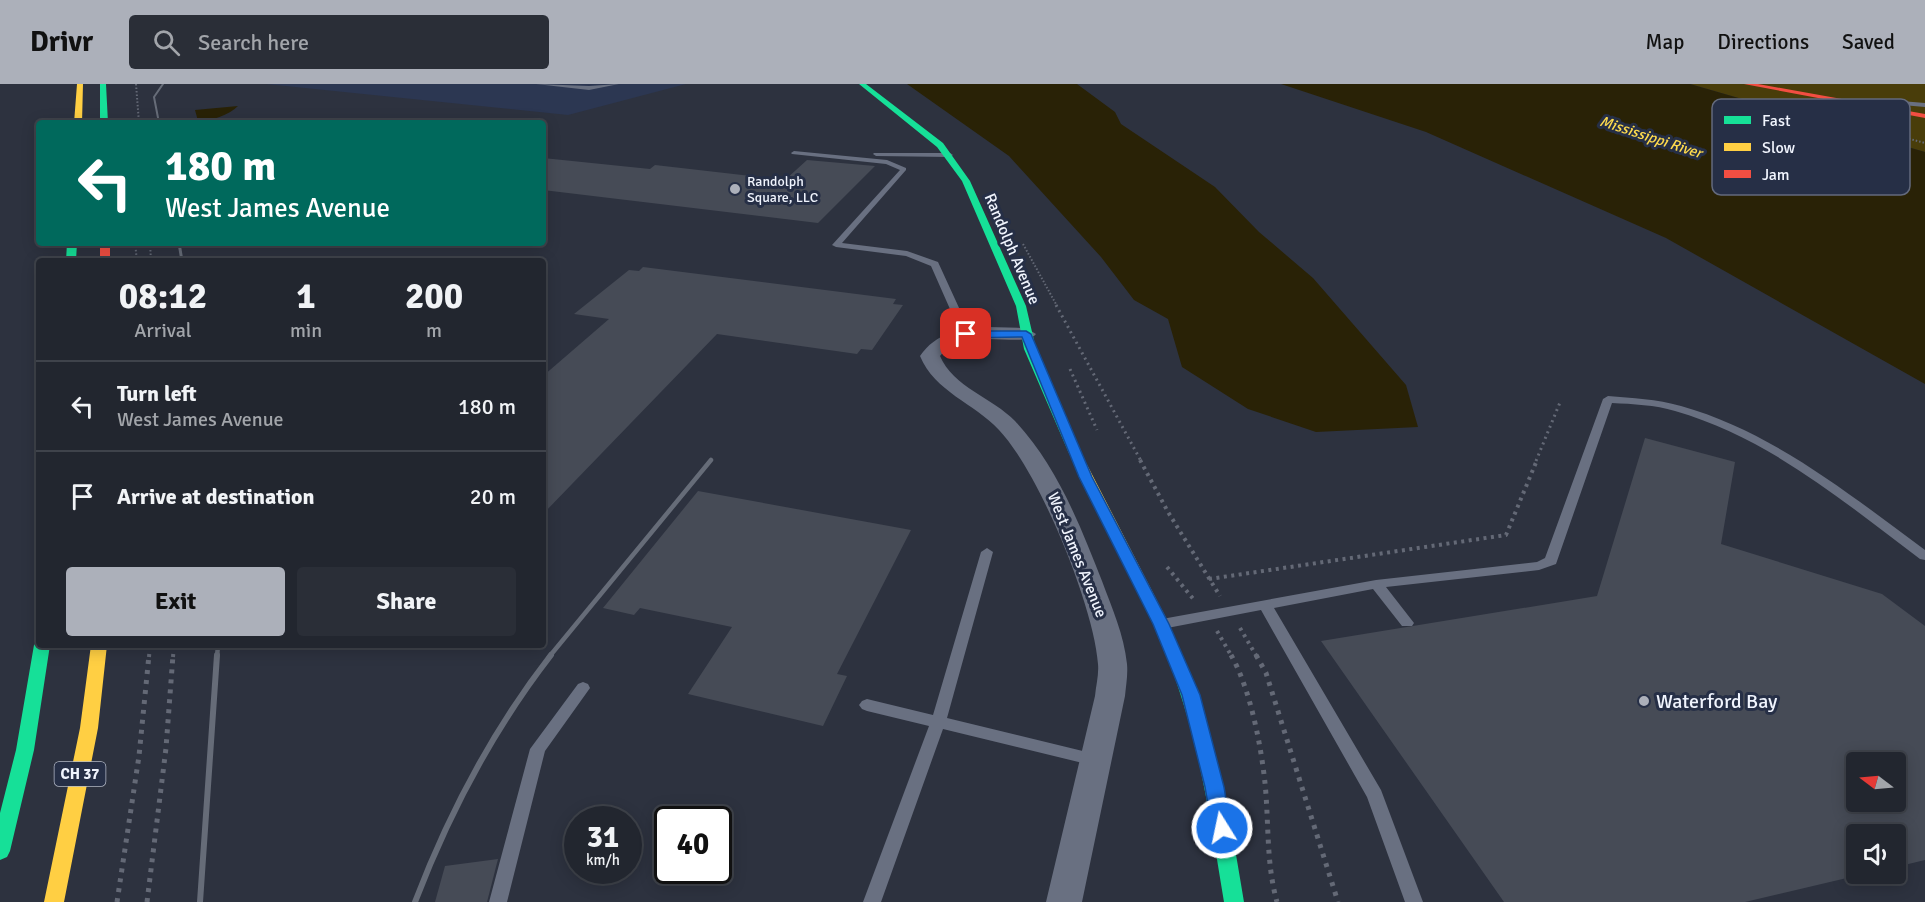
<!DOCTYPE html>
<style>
body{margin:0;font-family:Signika,sans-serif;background:#2a2e37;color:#f1f3f6;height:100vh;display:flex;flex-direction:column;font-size:22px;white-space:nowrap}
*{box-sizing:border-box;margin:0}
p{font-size:20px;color:#a2a5aa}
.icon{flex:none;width:33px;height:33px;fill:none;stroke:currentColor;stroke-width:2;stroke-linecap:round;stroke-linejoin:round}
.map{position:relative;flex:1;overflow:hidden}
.side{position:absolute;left:36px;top:174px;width:510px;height:390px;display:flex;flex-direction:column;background:#22262f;border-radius:6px;box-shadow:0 3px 15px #0003,0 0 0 2px #3f434b}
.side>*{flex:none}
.banner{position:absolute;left:36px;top:36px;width:510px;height:126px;border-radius:6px;box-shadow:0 3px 15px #0003,0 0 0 2px #3f434b;background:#00695c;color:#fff;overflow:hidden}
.needle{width:39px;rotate:286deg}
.buttons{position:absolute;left:1846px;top:668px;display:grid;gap:12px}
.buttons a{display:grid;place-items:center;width:60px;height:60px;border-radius:6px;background:#22262f;box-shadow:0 3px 15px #0003,0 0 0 2px #3f434b;font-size:30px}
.speed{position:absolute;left:564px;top:722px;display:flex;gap:12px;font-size:30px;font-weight:700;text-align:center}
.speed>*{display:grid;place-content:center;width:78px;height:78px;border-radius:50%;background:#22262f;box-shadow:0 3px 15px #0003,0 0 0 2px #3f434b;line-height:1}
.speed small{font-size:15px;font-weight:400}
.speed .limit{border:3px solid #111;border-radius:9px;background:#fff;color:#111}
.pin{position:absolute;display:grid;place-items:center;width:51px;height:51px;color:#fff;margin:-26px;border-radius:12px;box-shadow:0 3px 9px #0006}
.me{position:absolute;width:66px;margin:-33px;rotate:350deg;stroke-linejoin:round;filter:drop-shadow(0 0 4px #0008)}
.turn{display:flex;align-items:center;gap:21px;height:126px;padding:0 30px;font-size:27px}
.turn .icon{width:78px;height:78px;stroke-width:2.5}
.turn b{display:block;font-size:42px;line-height:51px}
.eta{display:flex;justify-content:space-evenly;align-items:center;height:102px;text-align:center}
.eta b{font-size:36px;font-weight:700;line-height:42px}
.action{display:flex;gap:12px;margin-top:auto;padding:12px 30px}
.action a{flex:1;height:69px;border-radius:6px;background:#acb0ba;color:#111;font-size:24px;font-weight:700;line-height:69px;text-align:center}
.action a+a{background:#2a2e37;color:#f1f3f6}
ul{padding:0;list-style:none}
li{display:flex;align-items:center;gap:18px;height:90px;padding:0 30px;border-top:2px solid #3f434b}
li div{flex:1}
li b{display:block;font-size:22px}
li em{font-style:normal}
header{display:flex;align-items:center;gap:36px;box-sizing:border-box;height:84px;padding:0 30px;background:#acb0ba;color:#111}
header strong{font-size:28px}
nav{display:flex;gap:33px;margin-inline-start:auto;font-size:21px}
.search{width:420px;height:54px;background:#2a2e37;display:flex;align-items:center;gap:15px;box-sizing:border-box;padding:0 21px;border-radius:6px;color:#a2a5aa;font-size:22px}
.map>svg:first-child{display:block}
.built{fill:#2c3752}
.green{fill:#493d0a}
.water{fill:#292206}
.building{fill:#464b56;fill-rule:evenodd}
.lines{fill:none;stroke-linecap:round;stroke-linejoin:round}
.path-far3{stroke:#646976;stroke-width:2;stroke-dasharray:1.5 2;stroke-linecap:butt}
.path-far2{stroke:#646976;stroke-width:3;stroke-dasharray:2 4;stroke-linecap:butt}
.path-far1{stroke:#646976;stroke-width:4;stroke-dasharray:3 4.5;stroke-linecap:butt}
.path{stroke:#646976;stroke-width:5;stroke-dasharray:4 6;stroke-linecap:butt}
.lane{fill:#697081;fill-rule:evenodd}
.street{fill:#697081;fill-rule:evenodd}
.fast{fill:#16e098;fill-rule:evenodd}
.slow{fill:#ffcf43;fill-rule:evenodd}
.jam{fill:#f24e42;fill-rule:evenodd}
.rail-far3{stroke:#666c78;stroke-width:2}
.rail-far2{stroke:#666c78;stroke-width:3}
.rail-far1{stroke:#666c78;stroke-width:4.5}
.rail{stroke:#666c78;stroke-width:6}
.route{fill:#1a73e8;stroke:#114b97;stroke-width:1.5}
.poi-dot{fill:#acb0ba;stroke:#262f46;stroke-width:2}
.labels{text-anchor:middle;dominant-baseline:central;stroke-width:6;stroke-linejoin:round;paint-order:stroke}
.far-poi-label{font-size:14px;fill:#f0f4fd;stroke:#262f46;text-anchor:start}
.far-water-label{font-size:15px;font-style:italic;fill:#fedb4d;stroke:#262f46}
.shield{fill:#262f46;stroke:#b3b9c6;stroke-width:1.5}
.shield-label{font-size:15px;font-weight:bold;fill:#f0f4fd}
.street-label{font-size:16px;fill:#f0f4fd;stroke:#262f46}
.near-poi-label{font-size:20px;fill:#f0f4fd;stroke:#262f46;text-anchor:start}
.key{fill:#262f46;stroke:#636a7d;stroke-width:1.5}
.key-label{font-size:16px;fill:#f0f4fd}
</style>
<header>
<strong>Drivr</strong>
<div class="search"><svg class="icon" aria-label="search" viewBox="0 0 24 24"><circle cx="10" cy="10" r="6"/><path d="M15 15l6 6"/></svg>Search here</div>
<nav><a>Map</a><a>Directions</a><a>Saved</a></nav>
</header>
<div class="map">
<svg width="1925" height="818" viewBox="0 0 1925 818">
<rect width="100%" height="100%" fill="#2d323f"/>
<path class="built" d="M266,0H686L568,31Z"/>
<path class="green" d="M1690,0H1925V68Z"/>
<path class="water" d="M907,0H1077L1115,28L1121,40L1215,103L1259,148L1313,194L1406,301L1418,343L1316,348L1248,325L1182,283L1168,235L1134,216L1101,173L1009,72Z
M1281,0H1690L1925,68V300L1666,154L1426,48Z
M238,22C229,31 211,37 198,37L195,26Z"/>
<path class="building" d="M543,74L650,85L655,81L785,96L807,76L875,82L818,139L543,106Z
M643,183L896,215L893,220L903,221L872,266L861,265L857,270L717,250L543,430V292L609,235L574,230L629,186L639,187Z
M1645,354L1735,378L1721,460L1882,510L1925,542V776L1896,783V750H1857V789H1868L1745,818H1504L1321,557L1597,512ZM1857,678H1896V717H1857Z
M698,407L911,446L837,590L847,592L823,642L688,610L732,543L640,524L634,531L603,524Z
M498,775L487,818H435L445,782Z"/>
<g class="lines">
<path class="path-far3" d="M136,0L139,39
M1865,43L1925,59
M135,159L137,177
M150,159L151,177
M1023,160L1057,222"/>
<path class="path-far2" d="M1056,221L1141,377
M1070,285L1097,346
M1536,377L1561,316"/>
<path class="path-far1" d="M1140,376L1168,428L1220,512
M1167,483L1195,517
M1209,495L1506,451L1537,376
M1240,544L1257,573
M1217,547L1232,573
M149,573L150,561
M173,573L174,561"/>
<path class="path" d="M1231,571C1250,604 1261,661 1265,699C1269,739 1266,779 1277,818
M1256,571L1266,589L1338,818
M117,818L139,672L149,571
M147,818L166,664L173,571"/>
<path class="lane" d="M536,0L589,2L619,0L589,6Z
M1901,17L1925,19V23L1902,21L1891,26L1886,25Z
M794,67L887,76L906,84V86L842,159L907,167L938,178L971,250L969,252H963L961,250L931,182L906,172L836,163L832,161L900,86L886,80L792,70L791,69Z
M874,69H950L953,71L950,73L876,72L873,70Z
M1608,312C1632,314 1657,315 1681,322C1773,348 1849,410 1925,466V476L1920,475C1844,418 1769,354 1675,327C1655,321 1633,320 1612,319L1556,480L1539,486L1386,503L1414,539L1412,542H1402L1373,505L1274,524L1381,706L1423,818H1405L1367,713L1261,526L1162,545L1157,543L1155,540L1157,537L1162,535L1376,496L1537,478L1545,474L1603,315Z
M987,464L993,468L947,634L1095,670L1101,671L1103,676L1101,681L1095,682L943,645L881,818H863L929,642L867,627L862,625L859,621L862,617L867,615L933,631L981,468Z
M583,598L588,600L590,604L545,667L507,818H489L530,665L578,600Z"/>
<path class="street" d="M987,243L1026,244L1036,250C1025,266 966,240 940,272C953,303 993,314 1015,337C1057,382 1080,441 1102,497C1112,524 1124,551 1127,580C1128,591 1126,601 1125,612L1082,818H1046L1095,612C1096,601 1099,591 1098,580C1094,522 1039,388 999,346C974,319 935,308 920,272C936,249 960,244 987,243Z"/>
<path class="fast" d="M100,0H106L108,39H100Z
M859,0H866L943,59L970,97L1026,222L1036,265L1080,367L1079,370L1074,371L1068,367L1024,265L1016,222L962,97L937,63Z
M67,159H77L76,177H66Z
M39,556V561H50L34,666L10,767L7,773L0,776V729L16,666L34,561Z
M1180,580L1186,582L1188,586C1218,661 1231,739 1244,818H1224C1211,739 1200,661 1172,586L1174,582Z"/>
<path class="slow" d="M77,0H83L82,39H74Z
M1074,363L1080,367L1169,540L1188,586L1186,590L1180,592L1174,590L1172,586L1153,540L1068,367Z
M91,561H107L98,644L64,818H44L80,644Z"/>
<path class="jam" d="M1744,0H1758L1925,30V34Z
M100,159H110V177H100Z"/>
<path class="rail-far3" d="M159,39L154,13L163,0"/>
<path class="rail-far2" d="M179,159L182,177"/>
<path class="rail-far1" d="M217,573L218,561
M549,573L711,376"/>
<path class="rail" d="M200,818L217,571
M415,818C449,729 492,647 551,571"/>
</g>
<path class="route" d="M1026,247L1031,250L1092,393L1169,540L1200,611L1224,703L1231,744L1228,750L1222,752L1215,750L1212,744L1205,703L1182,611L1153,540L1079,393L1022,253L966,254L961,250L966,247Z"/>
<g class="poi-dot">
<circle cx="735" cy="105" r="6"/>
<circle cx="1644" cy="617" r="6"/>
</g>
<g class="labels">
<g class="far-poi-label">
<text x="747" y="97">Randolph<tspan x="747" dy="16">Square, LLC</tspan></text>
</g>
<g class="far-water-label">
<text transform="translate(1651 53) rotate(18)">Mississippi River</text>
</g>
<rect class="shield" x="54.5" y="678" width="51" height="24" rx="4.5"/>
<g class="shield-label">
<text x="80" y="690">CH 37</text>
</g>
<g class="street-label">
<text transform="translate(1012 165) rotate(67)">Randolph Avenue</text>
<text transform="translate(1077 471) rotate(68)">West James Avenue</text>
</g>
<g class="near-poi-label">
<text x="1656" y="617">Waterford Bay</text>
</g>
</g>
<rect x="1712" y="15" width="198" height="96" rx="9" class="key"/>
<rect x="1724" y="32" width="27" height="8" fill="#16e098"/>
<rect x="1724" y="59" width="27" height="8" fill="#ffcf43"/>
<rect x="1724" y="86" width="27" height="8" fill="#f24e42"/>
<g class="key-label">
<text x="1762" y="42">Fast</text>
<text x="1762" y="69">Slow</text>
<text x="1762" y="96">Jam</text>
</g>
</svg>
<div class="buttons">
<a><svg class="needle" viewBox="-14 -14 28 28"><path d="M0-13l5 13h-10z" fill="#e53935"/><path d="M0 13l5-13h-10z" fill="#a2a5aa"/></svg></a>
<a><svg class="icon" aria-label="sound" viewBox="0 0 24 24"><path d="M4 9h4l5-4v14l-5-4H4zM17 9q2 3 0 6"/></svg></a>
</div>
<div class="speed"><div>31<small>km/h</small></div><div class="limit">40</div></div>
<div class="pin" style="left:966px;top:250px;background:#d93025"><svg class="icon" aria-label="arrive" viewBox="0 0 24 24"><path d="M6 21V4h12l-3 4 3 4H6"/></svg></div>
<svg class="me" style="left:1222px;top:744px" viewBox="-20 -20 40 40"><circle r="17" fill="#1a73e8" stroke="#fff" stroke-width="3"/><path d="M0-11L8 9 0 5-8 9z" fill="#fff"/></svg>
<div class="banner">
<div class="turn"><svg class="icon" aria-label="left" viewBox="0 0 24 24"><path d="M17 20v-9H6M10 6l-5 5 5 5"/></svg><div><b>180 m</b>West James Avenue</div></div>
</div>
<section class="side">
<div class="eta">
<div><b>08:12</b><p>Arrival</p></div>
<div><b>1</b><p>min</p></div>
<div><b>200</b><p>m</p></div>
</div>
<ul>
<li><svg class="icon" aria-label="left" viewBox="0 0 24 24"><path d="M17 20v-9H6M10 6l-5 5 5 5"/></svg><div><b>Turn left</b><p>West James Avenue</p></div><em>180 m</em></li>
<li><svg class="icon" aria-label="arrive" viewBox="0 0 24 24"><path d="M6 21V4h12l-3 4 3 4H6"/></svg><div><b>Arrive at destination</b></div><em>20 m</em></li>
</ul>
<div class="action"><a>Exit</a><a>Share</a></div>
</section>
</div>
